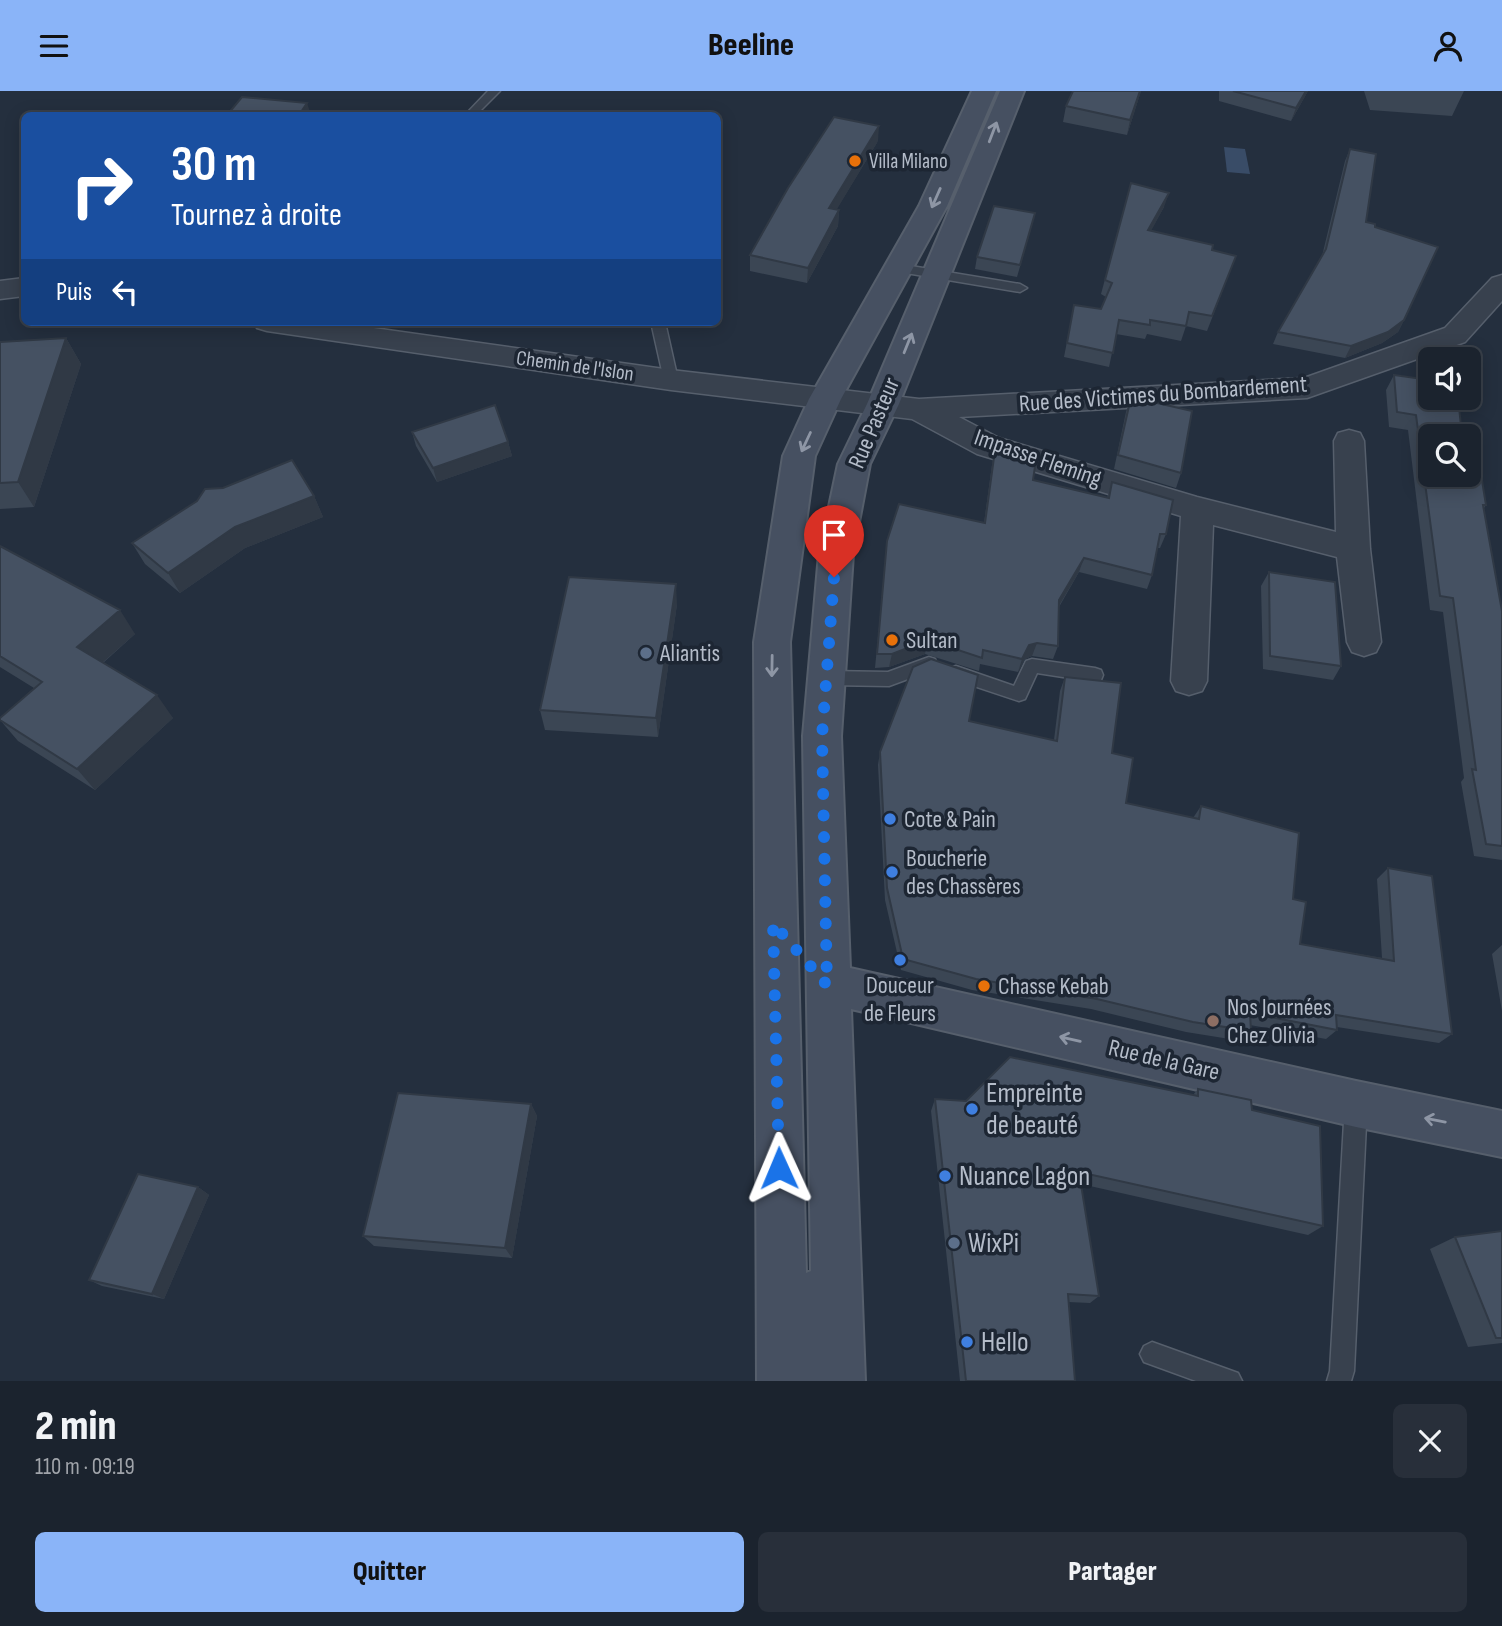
<!DOCTYPE html>
<html lang="fr">
<meta charset="utf-8">
<style>
body{margin:0;font-family:"Sofia Sans Condensed",sans-serif;background:#282f3a;color:#f1f3f6;height:100vh;display:flex;flex-direction:column;font-size:26px;white-space:nowrap}
*{box-sizing:border-box;margin:0}
p{font-size:23px;color:#a0a4aa}
.icon{flex:none;width:38px;height:38px;fill:none;stroke:currentColor;stroke-width:2;stroke-linecap:round;stroke-linejoin:round}
.map{position:relative;height:1290px;overflow:hidden}
.sheet{display:flex;flex-direction:column;background:#1b232e;flex:1}
.sheet>*{flex:none}
.hud{position:absolute;left:21px;top:21px;width:700px;height:214px;border-radius:10px;box-shadow:0 4px 18px #0003,0 0 0 2px #39404a;background:#1a4fa0;color:#fff;overflow:hidden}
.controls{position:absolute;left:1418px;top:256px;display:grid;gap:14px}
.controls a{display:grid;place-items:center;width:63px;height:63px;border-radius:10px;background:#1b232e;box-shadow:0 4px 18px #0003,0 0 0 2px #39404a;font-size:35px}
.pin{position:absolute;display:grid;place-items:center;width:60px;height:60px;color:#fff;margin:-72px -30px;border-radius:50% 50% 50% 0;rotate:-45deg;box-shadow:0 0 7px #0007}
.pin .icon{rotate:45deg}
.me{position:absolute;width:77px;margin:-38px;rotate:359deg;stroke-linejoin:round;filter:drop-shadow(0 0 5px #0008)}
.turn{display:flex;align-items:center;gap:24px;height:147px;padding:0 35px;font-size:32px}
.turn .icon{width:91px;height:91px;stroke-width:2.5}
.turn b{display:block;font-size:49px;line-height:60px}
.then{display:flex;align-items:center;height:66px;padding:0 35px;background:#0003;gap:14px;font-size:26px}
.round{display:grid;place-items:center;flex:none;width:74px;height:74px;border-radius:10px;background:#282f3a}
.summary{display:flex;align-items:center;justify-content:space-between;height:119px;padding:0 35px}
h1{font-size:42px;font-weight:800;line-height:52px}
.cta{display:flex;gap:14px;margin-top:auto;padding:14px 35px}
.cta a{flex:1;height:80px;border-radius:10px;background:#8ab4f8;color:#111;font-size:28px;font-weight:800;line-height:80px;text-align:center}
.cta a+a{background:#282f3a;color:#f1f3f6}
header{display:flex;justify-content:space-between;align-items:center;height:91px;padding:0 35px;background:#8ab4f8;color:#111;font-size:32px;font-weight:800}
.map>svg:first-child{display:block}
.water{fill:#394c67}
.lines{fill:none;stroke-linecap:round;stroke-linejoin:round}
.lane-casing{stroke:#565f6c;stroke-width:3}
.street-casing{stroke:#565f6c;stroke-width:3}
.secondary-casing{stroke:#565f6c;stroke-width:4}
.lane{fill:#38414e;fill-rule:evenodd}
.street{fill:#38414e;fill-rule:evenodd}
.secondary{fill:#465061;fill-rule:evenodd}
.wall{fill:#3b4654}
.shaded-wall{fill:#303945}
.building{fill:#455162;stroke:#303945;stroke-width:2}
.oneway{stroke:#8e96a5}
.route{stroke:#1a73e8;stroke-width:12;stroke-dasharray:0 21.6}
.food-dot{fill:#e8710a;stroke:#1d2633;stroke-width:2.5}
.service-dot{fill:#5c6f8a;stroke:#1d2633;stroke-width:2.5}
.shop-dot{fill:#3f7fe0;stroke:#1d2633;stroke-width:2.5}
.education-dot{fill:#8d6e63;stroke:#1d2633;stroke-width:2.5}
.labels{text-anchor:middle;dominant-baseline:central;stroke-width:7;stroke-linejoin:round;paint-order:stroke}
.far-poi-label{font-size:21px;fill:#b4bcc9;stroke:#1d2633;text-anchor:start}
.far-street-label{font-size:21px;fill:#b4bcc9;stroke:#1d2633}
.street-label{font-size:24px;fill:#b4bcc9;stroke:#1d2633}
.poi-label{font-size:24px;fill:#b4bcc9;stroke:#1d2633;text-anchor:start}
.near-poi-label{font-size:28px;fill:#b4bcc9;stroke:#1d2633;text-anchor:start}
</style>
<header><svg class="icon" aria-label="menu" viewBox="0 0 24 24"><path d="M4 6h16M4 12h16M4 18h16"/></svg>Beeline<svg class="icon" aria-label="person" viewBox="0 0 24 24"><circle cx="12" cy="8" r="4"/><path d="M4 21q1-7 8-7t8 7"/></svg></header>
<div class="map">
<svg width="1502" height="1290" viewBox="0 0 1502 1290">
<rect width="100%" height="100%" fill="#242f3e"/>
<path class="water" d="M1224,56L1245,58L1250,83L1227,81Z"/>
<g class="lines">
<g class="lane-casing">
<path id="lane" d="M488,0H500L476,24H465Z
M899,173L1020,193L1027,197L1020,201L894,180V174Z
M651,231H665L678,289L676,292L671,294L664,289Z
M929,566L935,568L937,573L935,578L889,595L827,594L821,592L819,587L821,582L827,580L888,581Z
M1032,568L1095,577L1101,579L1103,584L1101,589L1095,591L1037,582L1025,608L1019,610L950,587L948,582L950,577L956,575L1014,595L1026,570Z
M1356,1003L1363,1006L1367,1013L1354,1280L1351,1290H1327L1330,1280L1345,1013L1349,1006Z
M1152,1251L1238,1282L1242,1290H1196L1144,1271L1140,1263L1144,1255Z"/>
</g>
<g class="street-casing">
<path id="street" d="M1502,184V210L1465,251L1307,307L959,326L999,347L1197,406L1336,441L1334,350L1338,342L1349,339L1360,342L1364,350L1370,458L1381,551L1376,561L1364,565L1352,561L1347,551L1337,466L1213,434L1207,590L1202,600L1189,604L1176,600L1171,590L1181,425L977,363L912,328L671,299L267,240L257,237L253,231H331L671,279L919,308L1304,287L1445,237L1492,187Z
M24,187V205L0,208V190Z"/>
</g>
<g class="secondary-casing">
<path id="secondary" d="M972,0H996L947,115L841,308L815,365L790,551L806,1182L811,1180L803,645L819,463L838,373L867,313L1000,0H1024L899,313L870,373L853,463L841,645L850,877L1356,990L1502,1020V1066L1356,1036L851,918L865,1290H757L754,551L783,365L809,308L919,115Z"/>
</g>
<use href="#lane" class="lane"/>
<use href="#street" class="street"/>
<use href="#secondary" class="secondary"/>
</g>
<path class="wall" d="M1073,0H1141L1127,44L1063,31L1066,15Z
M1219,0H1308L1291,30L1219,10Z
M1364,0H1464L1452,25L1370,19Z
M878,50L836,119H839L838,135L807,192L750,180V164Z
M1350,58L1366,131L1375,136L1404,229L1398,241L1382,252L1345,267L1273,253L1278,241L1322,165L1345,70Z
M1131,92L1164,116L1151,139L1212,159L1236,165L1207,240L1186,235L1181,250L1147,243L1145,248L1116,243L1109,276L1064,266L1074,214L1101,218L1106,206L1101,203Z
M1032,134L1017,186L975,178L977,166Z
M66,247L81,273L34,416L0,418V251Z
M1394,284L1430,345L1486,414L1484,417L1502,520V769L1474,765L1461,691L1464,687L1443,521L1430,519L1408,339L1389,336L1386,299Z
M1131,306L1181,382L1176,397L1114,378L1126,321Z
M412,341L508,351L512,365L437,391L416,355Z
M995,359L1033,389L1107,407L1112,391L1166,443L1160,457H1157L1152,484L1147,498L1079,481L1059,516L1058,555L1053,568L1032,565L1025,568L1018,581L980,573L979,580L925,563L889,576L875,577L887,450L984,432L992,374Z
M223,397L314,405L323,426L245,457L180,502L145,473L132,452Z
M0,455L135,543L103,572L173,627L95,699L18,650L0,629V627L34,597L0,576Z
M1269,481L1341,575L1333,589L1263,578L1261,495Z
M677,513L658,646L545,639L540,619Z
M1065,586L1112,662L1126,712L1193,727L1201,715L1293,808L1300,853L1382,867L1377,788L1388,777L1452,943L1439,952L1337,936V939L1326,948L1250,934L1251,940L1242,950L1186,941L1091,918L972,899L901,879L885,809L878,674L880,661L969,630L1054,649L1060,600Z
M1502,854V920L1492,863Z
M1198,998L1252,1019L1323,1135L1308,1144L1081,1093L1099,1205L1090,1212L1068,1211L1075,1290H960L931,1020L935,1008L966,1010L1193,1004Z
M531,1013L537,1025L512,1167L374,1155L363,1145Z
M198,1096L209,1104L164,1208L102,1195L89,1189Z
M1502,1140V1252L1468,1256L1430,1158L1455,1146Z"/>
<path class="shaded-wall" d="M1140,0H1141L1127,44L1130,29Z
M1306,0H1308L1291,30L1296,17Z
M307,12L311,24H299Z
M879,35L878,50L828,133L829,117Z
M1169,102L1164,116L1144,153L1148,139Z
M839,119L838,135L807,192L808,177Z
M1404,229L1398,241L1382,252L1345,267L1351,255Z
M66,247L81,273L34,416L18,391Z
M508,351L512,365L437,391L433,377Z
M314,405L323,426L245,457L180,502L168,482L235,436Z
M1084,467L1079,481L1054,523L1059,509Z
M676,493L677,513L658,646L656,627Z
M120,519L135,543L94,579L77,556Z
M928,549L925,563L889,576L892,563Z
M1037,552L1032,565L1025,568L1018,581L1022,568L1029,554Z
M157,604L173,627L95,699L77,678Z
M531,1013L537,1025L512,1167L505,1157Z
M198,1096L209,1104L164,1208L152,1203Z"/>
<path class="building" d="M1073,0H1140L1130,29L1066,15Z
M1233,0H1306L1296,17Z
M242,6L307,12L299,24H227Z
M834,26L879,35L829,117L839,119L808,177L750,164L788,97Z
M1350,58L1376,63L1366,131L1375,133V136L1438,156L1404,229L1388,241L1351,255L1278,241L1326,158Z
M1131,92L1169,102L1148,139L1213,154L1212,159L1236,165L1212,225L1189,221L1186,235L1150,229V234L1119,229L1113,262L1067,252L1074,214L1101,218L1112,192L1105,189Z
M994,115L1035,122L1020,174L977,166Z
M66,247L18,391L0,392V251Z
M1394,284L1430,289V306H1458L1462,345H1430V383H1468V370L1479,371L1486,414H1483L1502,520V755L1486,753L1472,678L1476,679L1453,507L1440,505L1416,324L1397,321Z
M1131,306L1192,320L1181,382L1118,364Z
M495,314L508,351L433,377L412,341Z
M995,359L1036,369L1033,389L1109,407L1112,391L1173,409L1166,443H1160L1152,484L1084,467L1059,509L1058,555L1037,552L1029,554L1022,568L983,559L982,567L928,549L892,563H877L887,450L899,413L985,432Z
M292,369L314,405L235,436L168,482L132,452L197,410L205,398L223,397Z
M0,455L120,519L77,556L157,604L77,678L0,629V627L42,591L0,565Z
M1269,481L1335,491L1341,575L1270,565Z
M569,486L676,493L656,627L540,619Z
M931,568L978,584L969,630L1057,650L1065,586L1121,592L1112,662L1133,667L1126,712L1199,728L1201,715L1299,742L1293,808L1306,811L1300,853L1394,870L1388,777L1432,785L1452,943L1336,924L1337,939L1250,922L1251,940L1193,931L1097,908L976,888L903,868L887,797L880,661L913,576Z
M1010,966L1198,1005V998L1251,1009L1252,1019L1320,1035L1323,1135L1079,1081L1099,1205L1068,1203L1075,1290H966L935,1008L966,1010Z
M398,1002L531,1013L505,1157L363,1145Z
M138,1083L198,1096L152,1203L89,1189Z
M1502,1140V1247H1496L1455,1146Z"/>
<defs><path id="oneway-shaft" d="M-6 0H5M1.5-3L5.5 0L1.5 3" fill="none" stroke-width="1.6" stroke-linecap="round" stroke-linejoin="round" transform="scale(1.75)"/></defs>
<g class="oneway">
<use href="#oneway-shaft" transform="translate(993 41) rotate(-69)"/>
<use href="#oneway-shaft" transform="translate(936 107) rotate(114)"/>
<use href="#oneway-shaft" transform="translate(908 252) rotate(-68)"/>
<use href="#oneway-shaft" transform="translate(806 351) rotate(115)"/>
<use href="#oneway-shaft" transform="translate(772 575) rotate(91)"/>
<use href="#oneway-shaft" transform="translate(1070 948) rotate(-167)"/>
<use href="#oneway-shaft" transform="translate(1435 1029) rotate(-169)"/>
</g>
<g class="lines">
<path class="route" d="M779,1077L773,832L827,894L822,645L834,486"/>
</g>
<g class="food-dot">
<circle cx="855" cy="70" r="7"/>
<circle cx="892" cy="549" r="7"/>
<circle cx="984" cy="895" r="7"/>
</g>
<g class="service-dot">
<circle cx="646" cy="562" r="7"/>
<circle cx="954" cy="1152" r="7"/>
</g>
<g class="shop-dot">
<circle cx="890" cy="728" r="7"/>
<circle cx="892" cy="781" r="7"/>
<circle cx="900" cy="869" r="7"/>
<circle cx="972" cy="1018" r="7"/>
<circle cx="945" cy="1085" r="7"/>
<circle cx="967" cy="1251" r="7"/>
</g>
<circle class="education-dot" cx="1213" cy="930" r="7"/>
<g class="labels">
<g class="far-poi-label">
<text x="869" y="70">Villa Milano</text>
</g>
<g class="far-street-label">
<text transform="translate(575 275) rotate(8)">Chemin de l'Islon</text>
</g>
<g class="street-label">
<text transform="translate(1163 303) rotate(-4)">Rue des Victimes du Bombardement</text>
<text transform="translate(874 332) rotate(-67)">Rue Pasteur</text>
<text transform="translate(1038 367) rotate(19)">Impasse Fleming</text>
<text transform="translate(1164 969) rotate(13)">Rue de la Gare</text>
</g>
<g class="poi-label">
<text x="906" y="549">Sultan</text>
<text x="660" y="562">Aliantis</text>
<text x="904" y="728">Cote &amp; Pain</text>
<text x="906" y="767">Boucherie<tspan x="906" dy="28">des Chassères</tspan></text>
<text x="900" y="894" text-anchor="middle">Douceur<tspan x="900" dy="28">de Fleurs</tspan></text>
<text x="998" y="895">Chasse Kebab</text>
<text x="1227" y="916">Nos Journées<tspan x="1227" dy="28">Chez Olivia</tspan></text>
</g>
<g class="near-poi-label">
<text x="986" y="1002">Empreinte<tspan x="986" dy="32">de beauté</tspan></text>
<text x="959" y="1085">Nuance Lagon</text>
<text x="968" y="1152">WixPi</text>
<text x="981" y="1251">Hello</text>
</g>
</g>
</svg>
<div class="controls">
<a><svg class="icon" aria-label="sound" viewBox="0 0 24 24"><path d="M4 9h4l5-4v14l-5-4H4zM17 9q2 3 0 6"/></svg></a>
<a><svg class="icon" aria-label="search" viewBox="0 0 24 24"><circle cx="10" cy="10" r="6"/><path d="M15 15l6 6"/></svg></a>
</div>
<div class="pin" style="left:834px;top:486px;background:#d93025"><svg class="icon" aria-label="arrive" viewBox="0 0 24 24"><path d="M6 21V4h12l-3 4 3 4H6"/></svg></div>
<svg class="me" style="left:779px;top:1077px" viewBox="-20 -20 40 40"><path d="M0-17L14 15 0 8-14 15z" fill="#1a73e8" stroke="#fff" stroke-width="4"/></svg>
<div class="hud">
<div class="turn"><svg class="icon" aria-label="right" viewBox="0 0 24 24"><path d="M7 20v-9h11M14 6l5 5-5 5"/></svg><div><b>30 m</b>Tournez à droite</div></div>
<div class="then">Puis<svg class="icon" aria-label="left" viewBox="0 0 24 24"><path d="M17 20v-9H6M10 6l-5 5 5 5"/></svg></div>
</div>
</div>
<section class="sheet">
<div class="summary"><div><h1>2 min</h1><p>110 m · 09:19</p></div><a class="round"><svg class="icon" aria-label="close" viewBox="0 0 24 24"><path d="M6 6l12 12M18 6L6 18"/></svg></a></div>
<div class="cta"><a>Quitter</a><a>Partager</a></div>
</section>
